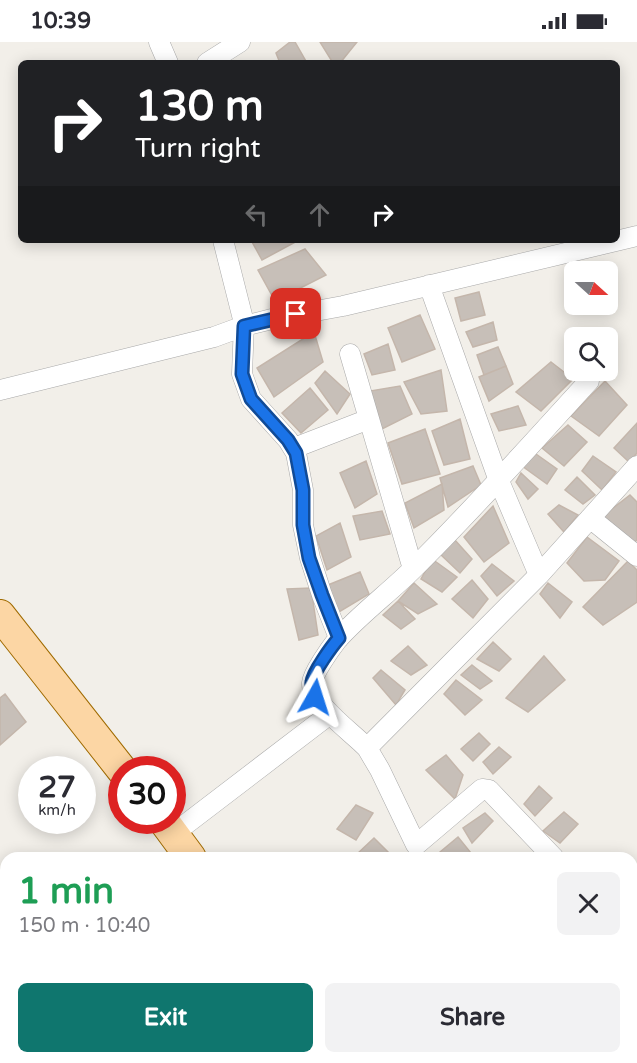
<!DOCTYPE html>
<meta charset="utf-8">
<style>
body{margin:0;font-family:"Varela Round",sans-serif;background:#f2f2f3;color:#2b2b33;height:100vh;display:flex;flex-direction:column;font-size:22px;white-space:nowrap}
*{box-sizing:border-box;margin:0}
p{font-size:20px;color:#7c7c81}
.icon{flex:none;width:33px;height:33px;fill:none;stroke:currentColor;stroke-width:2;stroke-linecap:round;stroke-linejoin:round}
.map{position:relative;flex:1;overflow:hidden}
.sheet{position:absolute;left:0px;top:810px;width:638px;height:212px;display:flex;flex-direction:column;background:#fff;border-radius:18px 18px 0 0;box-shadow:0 3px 15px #0003}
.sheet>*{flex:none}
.top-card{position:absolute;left:18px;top:18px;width:602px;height:183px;border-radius:9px;box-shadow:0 3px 15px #0003;background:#202124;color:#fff;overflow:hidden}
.needle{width:39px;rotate:111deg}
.fabs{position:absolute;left:564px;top:219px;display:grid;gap:12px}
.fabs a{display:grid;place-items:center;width:54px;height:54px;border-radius:9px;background:#fff;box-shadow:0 3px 15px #0003;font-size:30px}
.speed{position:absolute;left:18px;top:714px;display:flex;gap:12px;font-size:30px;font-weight:700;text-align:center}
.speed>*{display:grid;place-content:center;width:78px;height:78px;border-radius:50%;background:#fff;box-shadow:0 3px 15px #0003;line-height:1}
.speed small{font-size:15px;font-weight:400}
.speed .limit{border:9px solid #d22;background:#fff;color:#111}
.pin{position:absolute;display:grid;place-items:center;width:51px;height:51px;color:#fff;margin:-26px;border-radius:12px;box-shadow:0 3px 9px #0006}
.me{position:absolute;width:66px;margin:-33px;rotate:6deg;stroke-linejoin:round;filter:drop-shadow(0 0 4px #0008)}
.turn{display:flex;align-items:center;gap:21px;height:126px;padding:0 18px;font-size:27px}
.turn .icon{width:78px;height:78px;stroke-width:2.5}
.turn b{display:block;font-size:42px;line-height:51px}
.lanes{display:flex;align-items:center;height:57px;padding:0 18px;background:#0003;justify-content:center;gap:30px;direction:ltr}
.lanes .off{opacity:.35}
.round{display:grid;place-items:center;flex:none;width:63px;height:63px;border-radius:9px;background:#f2f2f3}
.head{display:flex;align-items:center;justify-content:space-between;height:102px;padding:0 18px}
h1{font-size:36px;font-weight:800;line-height:45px;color:#1e9e55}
.cta{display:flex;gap:12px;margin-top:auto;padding:12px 18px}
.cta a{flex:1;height:69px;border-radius:9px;background:#0f766e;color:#fff;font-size:24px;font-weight:800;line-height:69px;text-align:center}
.cta a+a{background:#f2f2f3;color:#2b2b33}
.status{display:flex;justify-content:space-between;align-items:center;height:42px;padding:0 30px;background:#fff;direction:ltr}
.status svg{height:16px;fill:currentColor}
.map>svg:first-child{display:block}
.building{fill:#c7bfb8;stroke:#c4b6ab;stroke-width:1.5}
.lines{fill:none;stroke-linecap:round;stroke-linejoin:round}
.street-casing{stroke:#a9a9a9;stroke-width:21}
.primary-casing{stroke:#a06b00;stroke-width:32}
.street{stroke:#fff;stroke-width:20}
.primary{stroke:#fcd6a4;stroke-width:30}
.route-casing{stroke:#114b97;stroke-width:15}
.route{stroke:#1a73e8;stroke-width:10}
</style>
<div class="status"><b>10:39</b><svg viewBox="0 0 49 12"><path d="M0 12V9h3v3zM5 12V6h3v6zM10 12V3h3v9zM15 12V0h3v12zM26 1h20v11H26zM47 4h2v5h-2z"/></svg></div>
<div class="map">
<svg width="637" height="1021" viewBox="0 0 637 1021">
<rect width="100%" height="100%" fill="#f2efe9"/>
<path class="building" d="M290,0H295L307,21H280L276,11Z
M320,0H357L340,21H333Z
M251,198H299L262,218Z
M305,207L326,233L275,259L258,228Z
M479,250L485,273L461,279L455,256Z
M420,273L435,307L402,320L388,286Z
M493,280L497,298L473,305L466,290Z
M314,290L323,320L274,355L257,326Z
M388,302L395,328L372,333L364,312Z
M498,305L506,324L484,333L477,313Z
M551,320L573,337L541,369L516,350Z
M506,324L513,342L489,359L479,335Z
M441,328L447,369L421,372L404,340Z
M325,329L350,352L337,372L315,341Z
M605,339L627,363L599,394L571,374Z
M400,344L412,372L382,387L370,349Z
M310,346L328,368L301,391L282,371Z
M518,364L526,383L499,389L491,372Z
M460,377L470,417L444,423L432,389Z
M637,381V411L629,420L614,406Z
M568,383L587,400L564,424L542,406Z
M425,387L440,432L402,442L388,401Z
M536,412L557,427L547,442L522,424Z
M593,414L616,430L602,448L582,429Z
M366,419L377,452L355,466L340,431Z
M473,424L481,443L448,465L440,436Z
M521,431L538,447L528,457L516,440Z
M577,435L595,453L583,462L565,448Z
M442,442L444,468L414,486L405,461Z
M630,453L637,460V498L632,502L599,477Z
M559,463L578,473L564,490L548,472Z
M493,464L509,501L484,520L464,495Z
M382,469L390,492L360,498L353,474Z
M340,481L351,515L327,528L316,494Z
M587,495L619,519L605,538L584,539L567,521Z
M454,497L472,517L460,531L439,511Z
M432,517L457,535L442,550L421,537Z
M628,519L637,528V560L603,583L583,565Z
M492,522L514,539L497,554L481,534Z
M360,530L369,552L339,570L328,543Z
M472,538L488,557L473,576L452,557Z
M414,541L437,562L418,572L398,559Z
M548,541L572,560L560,576L540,552Z
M311,546L318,593L299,598L287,547Z
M398,559L415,577L401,587L383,573Z
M493,600L511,617L499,629L477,617Z
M408,604L427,623L411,633L391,619Z
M544,614L565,638L528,670L506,656Z
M472,623L492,639L480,647L461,633Z
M381,628L405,648L396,663L373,636Z
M456,638L482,658L465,673L444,652Z
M5,652L26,680L0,703V656Z
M479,691L490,702L473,719L461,707Z
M499,705L511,715L493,732L483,720Z
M446,713L463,733L455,757L426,728Z
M539,744L552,756L535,774L524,762Z
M356,763L373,771L356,798L337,787Z
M564,770L578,782L560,801L543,789Z
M485,771L493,779L472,801L463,786Z
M458,795L471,811L464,816H435L434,815Z
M374,796L388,810L381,816H359L356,813Z
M385,1016H421L414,1021H382L381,1019Z
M435,1016H462L465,1021H427Z"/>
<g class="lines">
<g class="street-casing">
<path id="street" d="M159,0L168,21
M207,21L240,0
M223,198L244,281L242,332L251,357L288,398L296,411L303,448V483L310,516L322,553L339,596
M429,243L499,439L539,533
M350,312L413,527
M589,339C531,402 475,466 414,526C389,551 360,572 337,598C330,607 313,631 312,641C311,662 353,691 367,706L539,533L637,424
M0,348L214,295L244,284L272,277L343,264L637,194
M294,406L369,377
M590,476L637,514
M367,706L380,728L416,803L482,747L489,748L554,816
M173,792L330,672
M0,858L6,866
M97,1021L100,1016"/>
</g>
<g class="primary-casing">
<path id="primary" d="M0,573L122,728
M163,778L191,816
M348,1016L352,1021"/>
</g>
<use href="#street" class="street"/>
<use href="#primary" class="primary"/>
</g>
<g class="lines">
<g class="route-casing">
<path id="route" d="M296,272L244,284L242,332L251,357L288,398L296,411L303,448V483L309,516L322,553L339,596C332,604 313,630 312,640C311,645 314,650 315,655"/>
</g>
<use href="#route" class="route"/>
</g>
</svg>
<div class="fabs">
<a><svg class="needle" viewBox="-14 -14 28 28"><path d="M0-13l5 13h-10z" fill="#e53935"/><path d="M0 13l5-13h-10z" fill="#7c7c81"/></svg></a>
<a><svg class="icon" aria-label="search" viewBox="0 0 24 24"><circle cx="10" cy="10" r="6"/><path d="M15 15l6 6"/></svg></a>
</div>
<div class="speed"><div>27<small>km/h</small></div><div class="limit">30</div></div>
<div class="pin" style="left:296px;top:272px;background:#d93025"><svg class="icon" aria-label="arrive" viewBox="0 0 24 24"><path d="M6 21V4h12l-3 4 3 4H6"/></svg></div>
<svg class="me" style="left:315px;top:655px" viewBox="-20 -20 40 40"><path d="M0-17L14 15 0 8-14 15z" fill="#1a73e8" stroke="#fff" stroke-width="4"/></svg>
<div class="top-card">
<div class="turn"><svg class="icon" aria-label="right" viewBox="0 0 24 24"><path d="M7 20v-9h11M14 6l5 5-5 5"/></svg><div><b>130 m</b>Turn right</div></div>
<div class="lanes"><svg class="icon off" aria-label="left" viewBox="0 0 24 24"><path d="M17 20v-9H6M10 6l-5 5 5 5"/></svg><svg class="icon off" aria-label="ahead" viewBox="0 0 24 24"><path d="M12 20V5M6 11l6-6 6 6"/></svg><svg class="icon" aria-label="right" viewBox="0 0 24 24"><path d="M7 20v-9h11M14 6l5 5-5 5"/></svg></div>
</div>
<section class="sheet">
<div class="head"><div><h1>1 min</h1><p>150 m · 10:40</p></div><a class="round"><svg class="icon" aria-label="close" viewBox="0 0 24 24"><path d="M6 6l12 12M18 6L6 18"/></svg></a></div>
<div class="cta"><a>Exit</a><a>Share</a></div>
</section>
</div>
